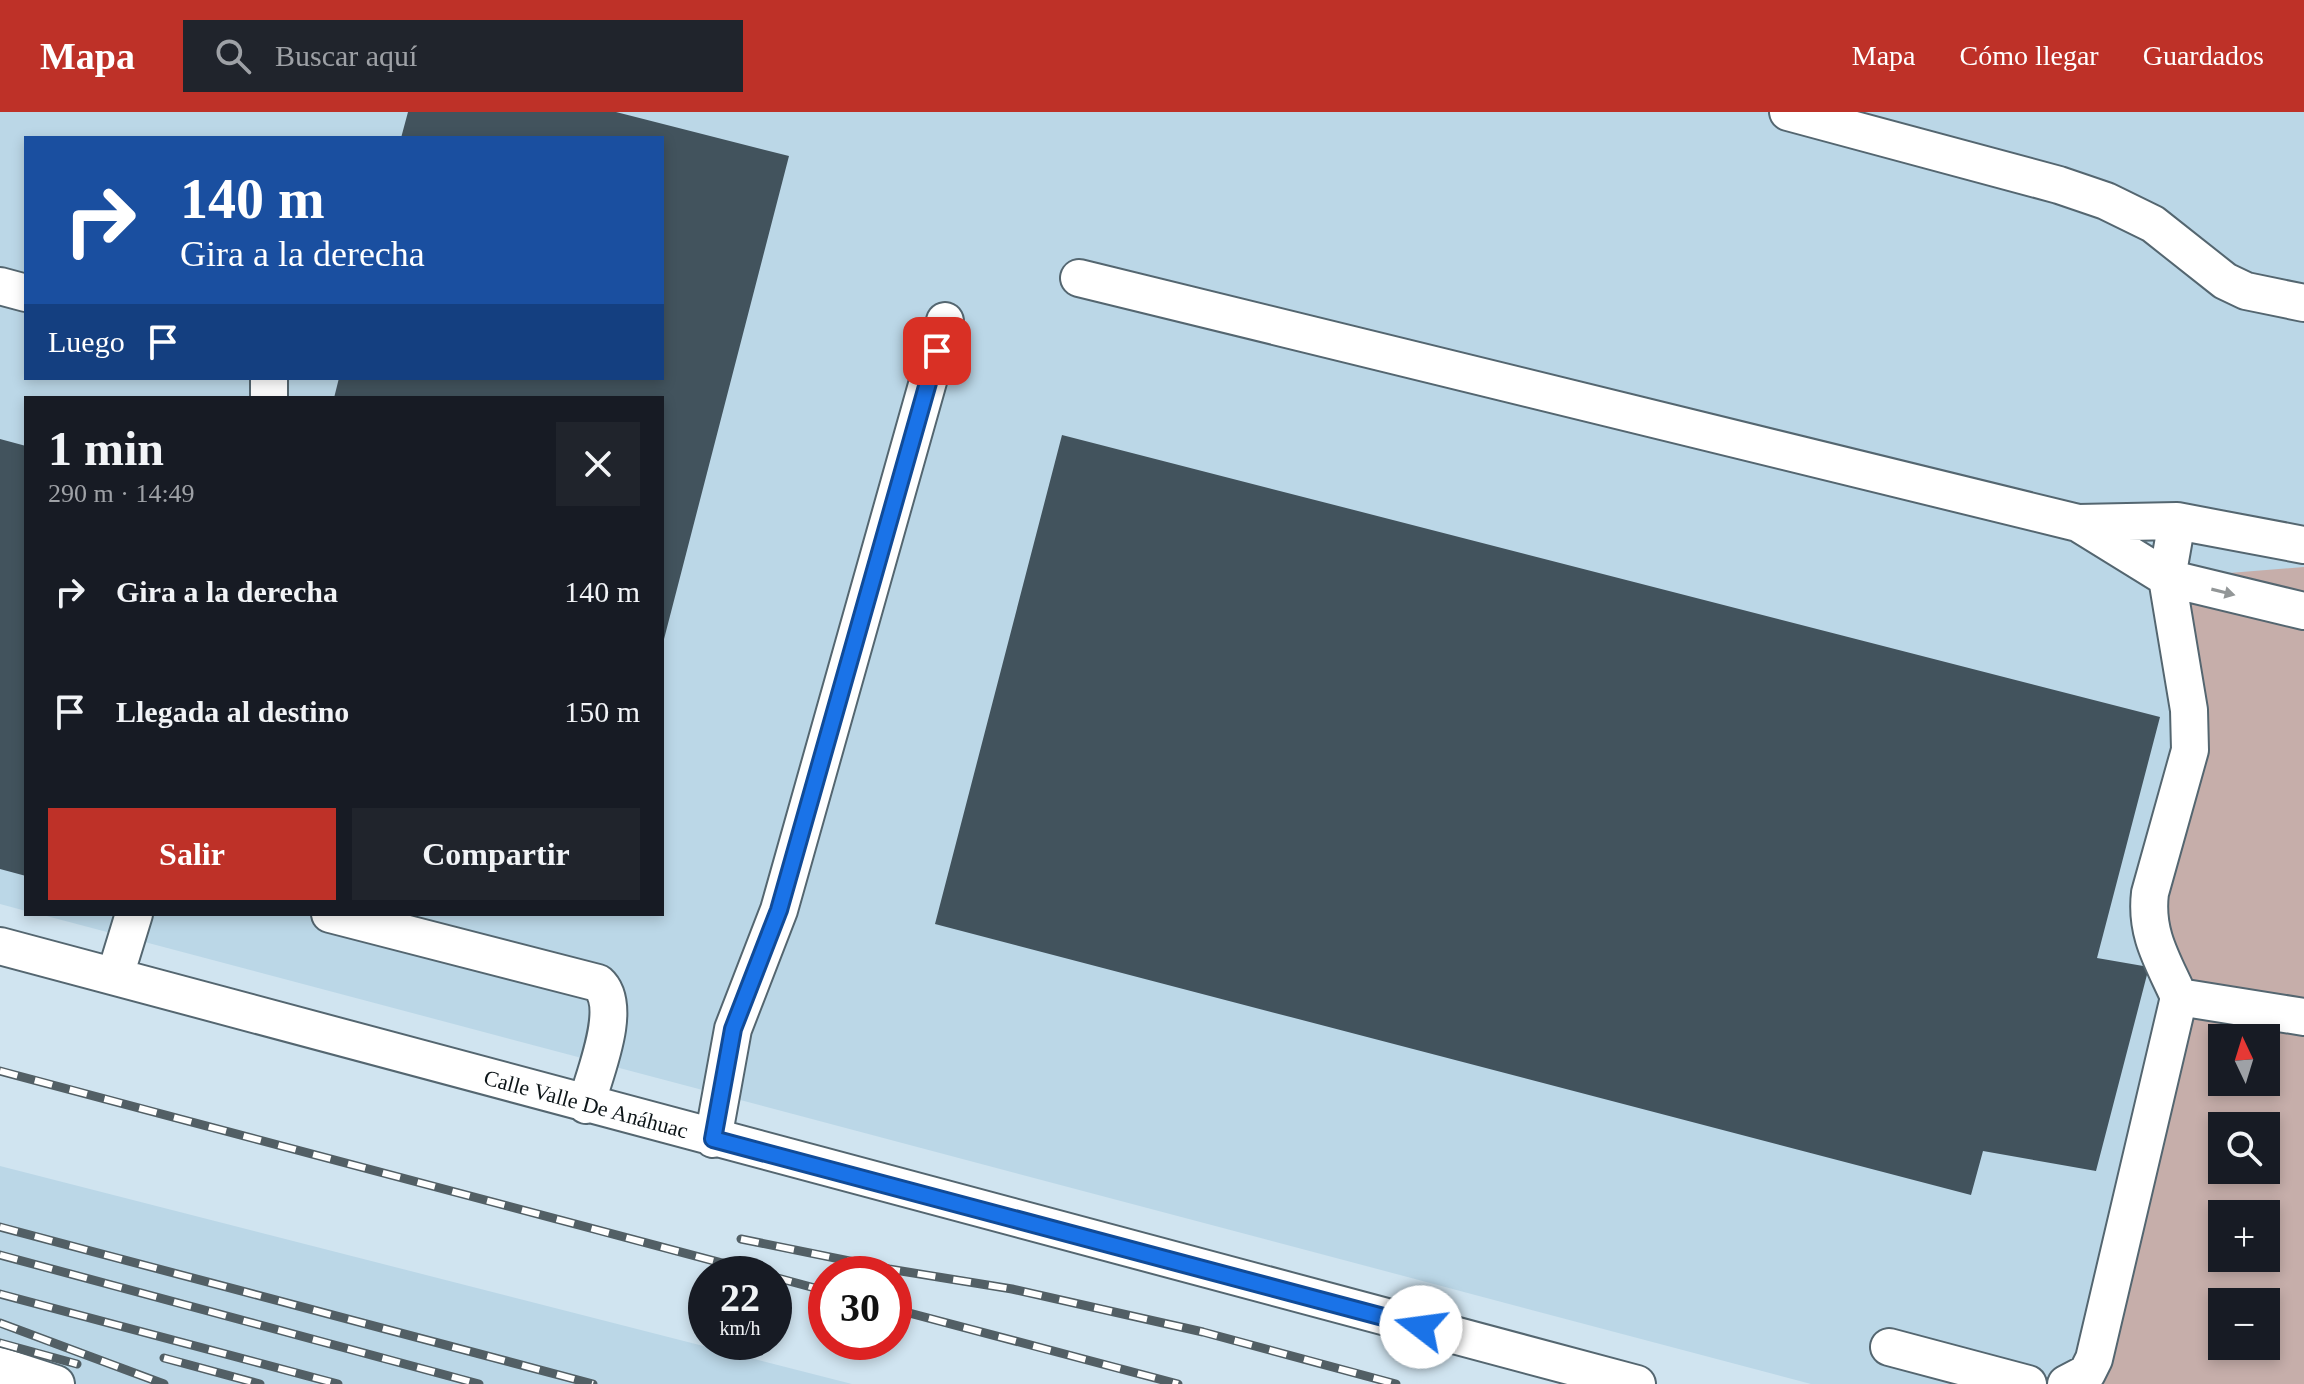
<!DOCTYPE html>
<html lang="es">
<meta charset="utf-8">
<style>
body{margin:0;font-family:"Times New Roman",serif;background:#20242c;color:#f1f3f6;height:100vh;display:flex;flex-direction:column;font-size:30px;white-space:nowrap}
*{box-sizing:border-box;margin:0}
p{font-size:26px;color:#9ea1a6}
.icon{flex:none;width:44px;height:44px;fill:none;stroke:currentColor;stroke-width:2;stroke-linecap:round;stroke-linejoin:round}
.map{position:relative;flex:1;overflow:hidden}
.sheet{position:absolute;left:24px;top:284px;width:640px;height:520px;display:flex;flex-direction:column;background:#171b24;border-radius:0px;box-shadow:0 4px 12px #0003}
.sheet>*{flex:none}
.banner{position:absolute;left:24px;top:24px;width:640px;height:244px;border-radius:0px;box-shadow:0 4px 12px #0003;background:#1a4fa0;color:#fff;overflow:hidden}
.needle{width:52px;rotate:356deg}
.tools{position:absolute;left:2208px;top:912px;display:grid;gap:16px}
.tools a{display:grid;place-items:center;width:72px;height:72px;border-radius:0px;background:#171b24;box-shadow:0 4px 12px #0003;font-size:40px}
.speed{position:absolute;left:688px;top:1144px;display:flex;gap:16px;font-size:40px;font-weight:700;text-align:center}
.speed>*{display:grid;place-content:center;width:104px;height:104px;border-radius:50%;background:#171b24;box-shadow:0 4px 12px #0003;line-height:1}
.speed small{font-size:20px;font-weight:400}
.speed .limit{border:12px solid #d22;background:#fff;color:#111}
.pin{position:absolute;display:grid;place-items:center;width:68px;height:68px;color:#fff;margin:-34px;border-radius:16px;box-shadow:0 4px 12px #0006}
.me{position:absolute;width:88px;margin:-44px;rotate:285deg;stroke-linejoin:round;filter:drop-shadow(0 0 6px #0008)}
.turn{display:flex;align-items:center;gap:28px;height:168px;padding:0 24px;font-size:36px}
.turn .icon{width:104px;height:104px;stroke-width:2.5}
.turn b{display:block;font-size:56px;line-height:68px}
.then{display:flex;align-items:center;height:76px;padding:0 24px;background:#0003;gap:16px;font-size:30px}
.round{display:grid;place-items:center;flex:none;width:84px;height:84px;border-radius:0px;background:#20242c}
.head{display:flex;align-items:center;justify-content:space-between;height:136px;padding:0 24px}
h1{font-size:48px;font-weight:600;line-height:60px}
.primary-button{display:flex;gap:16px;margin-top:auto;padding:16px 24px}
.primary-button a{flex:1;height:92px;border-radius:0px;background:#be3128;color:#fff;font-size:32px;font-weight:600;line-height:92px;text-align:center}
.primary-button a+a{background:#20242c;color:#f1f3f6}
ul{padding:0;list-style:none}
li{display:flex;align-items:center;gap:24px;height:120px;padding:0 24px}
li div{flex:1}
li b{display:block;font-size:30px}
li em{font-style:normal}
header{display:flex;align-items:center;gap:48px;box-sizing:border-box;height:112px;padding:0 40px;background:#be3128;color:#fff}
header strong{font-size:38px}
nav{display:flex;gap:44px;margin-inline-start:auto;font-size:28px}
.search{width:560px;height:72px;background:#20242c;display:flex;align-items:center;gap:20px;box-sizing:border-box;padding:0 28px;border-radius:0px;color:#9ea1a6;font-size:30px}
.map>svg:first-child{display:block}
.built{fill:#bbd7e7;fill-rule:evenodd}
.green{fill:#c6aeaa;fill-rule:evenodd}
.building{fill:#42535d}
.lines{fill:none;stroke-linecap:round;stroke-linejoin:round}
.minor-casing{stroke:#546670;stroke-width:40}
.minor{stroke:#fff;stroke-width:36}
.rail-casing{stroke:#525f65;stroke-width:9}
.rail{stroke:#fff;stroke-width:6;stroke-dasharray:18;stroke-linecap:butt}
.oneway{fill:#929697}
.route-casing{stroke:#114b97;stroke-width:20}
.route{stroke:#1a73e8;stroke-width:14}
.labels{text-anchor:middle;dominant-baseline:central;stroke-width:8;stroke-linejoin:round;paint-order:stroke}
.street-label{font-size:22px;fill:#0d1518;stroke:#fff}
</style>
<header>
<strong>Mapa</strong>
<div class="search"><svg class="icon" aria-label="search" viewBox="0 0 24 24"><circle cx="10" cy="10" r="6"/><path d="M15 15l6 6"/></svg>Buscar aquí</div>
<nav><a>Mapa</a><a>Cómo llegar</a><a>Guardados</a></nav>
</header>
<div class="map">
<svg width="2304" height="1272" viewBox="0 0 2304 1272">
<rect width="100%" height="100%" fill="#d0e4f0"/>
<path class="built" d="M0,0H2304V1272H1811L39,802H662V286H26V799L0,792ZM26,26H662V266H26ZM2222,926H2266V970H2222ZM2222,1014H2266V1058H2222ZM2222,1102H2266V1146H2222ZM2222,1190H2266V1234H2222Z
M0,1054L852,1272H0Z"/>
<path class="green" d="M2304,455V1272H2066L2073,1270L2179,885L2154,829L2190,638L2167,466ZM2222,926H2266V970H2222ZM2222,1014H2266V1058H2222ZM2222,1102H2266V1146H2222ZM2222,1190H2266V1234H2222Z"/>
<path class="building" d="M408,0H616L789,44L663,531L662,286H334L339,266H662V26H401Z
M1062,323L2160,605L2097,846L2149,855L2096,1059L1983,1039L1971,1083L935,812Z
M0,327L26,334V764L0,757Z"/>
<g class="lines">
<g class="minor-casing">
<path id="minor" d="M1788,0L2059,73L2106,89L2153,112L2225,169L2246,179L2304,191
M1079,166L2078,411L2177,409L2304,433
M0,174L26,181
M269,286V266
M2078,411L2167,466L2304,499
M330,802L598,871C624,894 594,963 586,993
M0,834L1637,1272
M115,864L134,802
M2179,885L2304,905
M713,1027L733,917L779,798L945,209
M1889,1235L2028,1272
M0,1254L56,1272
M2066,1272L2087,1261L2094,1247L2179,885C2163,849 2145,822 2150,781L2190,638L2189,598L2167,466L2177,409"/>
</g>
<use href="#minor" class="minor"/>
<g class="rail-casing">
<path id="rail" d="M0,959L763,1162
M0,1115L593,1272
M741,1127L889,1157L1012,1177L1203,1220L1396,1272
M0,1143L479,1272
M774,1165L826,1179
M0,1182L338,1272
M894,1197L1178,1272
M0,1211L164,1272
M0,1231L77,1252
M164,1246L260,1272"/>
</g>
<use href="#rail" class="rail"/>
</g>
<defs><path id="oneway-solid" d="M-6-.8H1V-3.2L6.5 0L1 3.2V.8H-6Z" transform="scale(2)"/></defs>
<use class="oneway" href="#oneway-solid" transform="translate(2223 480) rotate(14)"/>
<g class="lines">
<g class="route-casing">
<path id="route" d="M937,239L779,798L733,917L713,1027L1421,1215"/>
</g>
<use href="#route" class="route"/>
</g>
<g class="labels">
<g class="street-label">
<text transform="translate(586 992) rotate(15)">Calle Valle De Anáhuac</text>
</g>
</g>
</svg>
<div class="tools">
<a><svg class="needle" viewBox="-14 -14 28 28"><path d="M0-13l5 13h-10z" fill="#e53935"/><path d="M0 13l5-13h-10z" fill="#9ea1a6"/></svg></a>
<a><svg class="icon" aria-label="search" viewBox="0 0 24 24"><circle cx="10" cy="10" r="6"/><path d="M15 15l6 6"/></svg></a>
<a>+</a>
<a>−</a>
</div>
<div class="speed"><div>22<small>km/h</small></div><div class="limit">30</div></div>
<div class="pin" style="left:937px;top:239px;background:#d93025"><svg class="icon" aria-label="arrive" viewBox="0 0 24 24"><path d="M6 21V4h12l-3 4 3 4H6"/></svg></div>
<svg class="me" style="left:1421px;top:1215px" viewBox="-20 -20 40 40"><circle r="19" fill="#fff"/><path d="M0-13L10 11 0 6-10 11z" fill="#1a73e8"/></svg>
<div class="banner">
<div class="turn"><svg class="icon" aria-label="right" viewBox="0 0 24 24"><path d="M7 20v-9h11M14 6l5 5-5 5"/></svg><div><b>140 m</b>Gira a la derecha</div></div>
<div class="then">Luego<svg class="icon" aria-label="arrive" viewBox="0 0 24 24"><path d="M6 21V4h12l-3 4 3 4H6"/></svg></div>
</div>
<section class="sheet">
<div class="head"><div><h1>1 min</h1><p>290 m · 14:49</p></div><a class="round"><svg class="icon" aria-label="close" viewBox="0 0 24 24"><path d="M6 6l12 12M18 6L6 18"/></svg></a></div>
<ul>
<li><svg class="icon" aria-label="right" viewBox="0 0 24 24"><path d="M7 20v-9h11M14 6l5 5-5 5"/></svg><div><b>Gira a la derecha</b></div><em>140 m</em></li>
<li><svg class="icon" aria-label="arrive" viewBox="0 0 24 24"><path d="M6 21V4h12l-3 4 3 4H6"/></svg><div><b>Llegada al destino</b></div><em>150 m</em></li>
</ul>
<div class="primary-button"><a>Salir</a><a>Compartir</a></div>
</section>
</div>
